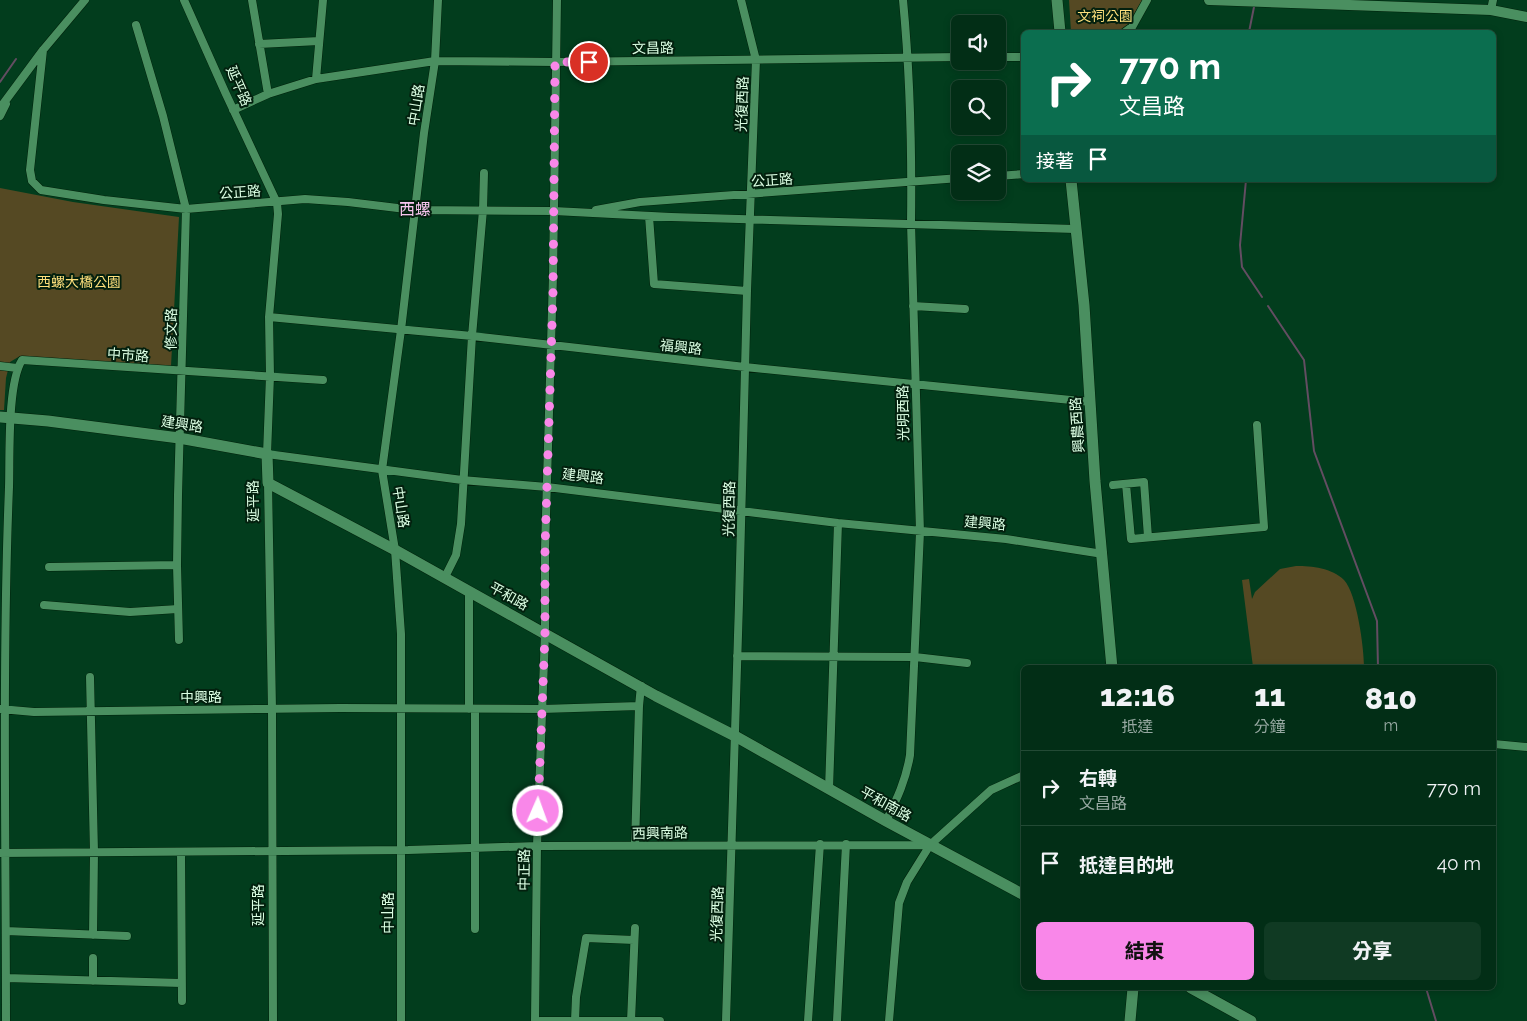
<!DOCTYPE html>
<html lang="zh-TW">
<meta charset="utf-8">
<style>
body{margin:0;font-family:Raleway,"Noto Sans TC",sans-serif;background:#103a23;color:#f1f3f6;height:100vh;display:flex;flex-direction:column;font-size:19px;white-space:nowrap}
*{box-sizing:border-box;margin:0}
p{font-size:16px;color:#96a8a1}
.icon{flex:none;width:28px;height:28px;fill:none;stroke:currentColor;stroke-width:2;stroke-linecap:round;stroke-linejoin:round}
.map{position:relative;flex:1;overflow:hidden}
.details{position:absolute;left:1021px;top:665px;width:475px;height:325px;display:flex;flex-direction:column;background:#022e16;border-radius:8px;box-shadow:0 2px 8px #0003,0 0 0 1px #234a35}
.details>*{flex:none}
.hud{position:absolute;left:1021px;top:30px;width:475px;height:152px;border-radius:8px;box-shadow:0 2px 8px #0003,0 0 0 1px #234a35;background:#0b6e4f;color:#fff;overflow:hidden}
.fabs{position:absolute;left:951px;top:15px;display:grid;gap:10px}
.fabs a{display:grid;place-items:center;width:55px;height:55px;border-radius:8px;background:#022e16;box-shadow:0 2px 8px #0003,0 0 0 1px #234a35;font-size:25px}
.pin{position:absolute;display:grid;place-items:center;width:42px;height:42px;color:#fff;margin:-21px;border:2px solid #fff;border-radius:50%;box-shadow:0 1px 5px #0007}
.me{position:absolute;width:55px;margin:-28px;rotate:2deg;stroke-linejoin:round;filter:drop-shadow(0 0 4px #0008)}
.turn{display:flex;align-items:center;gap:18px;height:105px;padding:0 15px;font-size:22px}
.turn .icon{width:65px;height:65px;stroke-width:2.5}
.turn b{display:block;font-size:35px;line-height:42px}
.then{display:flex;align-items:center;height:48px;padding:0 15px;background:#0003;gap:10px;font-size:19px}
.eta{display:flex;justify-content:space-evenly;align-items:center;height:85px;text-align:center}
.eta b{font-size:30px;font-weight:800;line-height:35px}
.cta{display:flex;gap:10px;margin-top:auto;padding:10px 15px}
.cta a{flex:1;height:58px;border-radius:8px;background:#f987e9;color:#111;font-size:20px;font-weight:800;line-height:58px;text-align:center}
.cta a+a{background:#103a23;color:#f1f3f6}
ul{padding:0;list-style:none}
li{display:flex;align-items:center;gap:15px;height:75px;padding:0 15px;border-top:1px solid #234a35}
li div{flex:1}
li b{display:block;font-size:19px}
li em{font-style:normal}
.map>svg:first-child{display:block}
.green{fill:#554923}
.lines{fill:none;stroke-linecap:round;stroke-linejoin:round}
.stream{stroke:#634d62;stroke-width:2}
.minor-casing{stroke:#00220b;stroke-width:9}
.tertiary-casing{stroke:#00220b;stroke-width:11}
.secondary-casing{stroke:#00220b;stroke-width:12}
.minor{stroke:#4a8f60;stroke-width:8}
.tertiary{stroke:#4a8f60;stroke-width:10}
.secondary{stroke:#4a8f60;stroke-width:11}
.route{stroke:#f987e9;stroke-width:9;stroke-dasharray:0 16.2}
.labels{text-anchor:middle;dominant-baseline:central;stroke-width:4;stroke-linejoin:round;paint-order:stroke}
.park-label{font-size:14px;fill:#fddf7c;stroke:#03200e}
.street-label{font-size:14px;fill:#dcffe4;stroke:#03200e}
.quarter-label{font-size:16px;fill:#f8c5ef;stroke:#03200e}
</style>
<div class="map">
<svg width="1527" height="1021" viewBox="0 0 1527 1021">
<rect width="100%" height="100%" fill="#023d1d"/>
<path class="green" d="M1069,0H1142L1128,24L1117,32H1071Z
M0,188L73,202L179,217L171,366L165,367L20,356L10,362L6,378L4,410H0Z
M1296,566C1312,566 1332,568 1344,580C1357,594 1364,648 1364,667H1253L1242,580L1249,579L1252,599L1255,592L1280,569Z"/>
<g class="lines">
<path class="stream" d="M1249,32L1254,7
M0,82L16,59
M1246,180L1240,245L1242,267L1262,297
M1268,306L1304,360L1314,451L1377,621L1378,668
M1426,988L1436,1021"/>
<g class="minor-casing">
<path id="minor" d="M184,0L225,92L277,203L278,214L269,317L270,376L267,454L462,480L547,487L838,523L1006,539L1103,554
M252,0L268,94
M1491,10L1493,0
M136,25L163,116L186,209L178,495L177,565L179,640
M1125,32L1132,27L1147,0
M259,44L319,41
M43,50L30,170L32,181L41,190L104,200L186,209L305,199L348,202L414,210L554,211L671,217L1075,229
M998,57H1024
M316,79L323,0
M0,108L43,50L85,0
M233,110L268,94L316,79L435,61L555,62L960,57
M0,116L6,104
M998,176L1024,174
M596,210L640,202L960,178
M649,216L654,284L747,291
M913,306L965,309
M269,317L472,336L745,367L1091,402
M0,366L17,368
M268,483L272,709L273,1021
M1126,484L1131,539L1264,527L1257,425
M1113,485L1144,482L1148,537
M49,567L177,565
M445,577L456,555L461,524L472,336L483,210L484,173
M44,605L130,612L178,609
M737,656L915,657L967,663
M90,677L94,852L93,935
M0,709L34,712L340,708L542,709L639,706
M469,709V591
M1494,744L1527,747
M829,789L838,523
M886,821C897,799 906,780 910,755L920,532L911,223C912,149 910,74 903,0
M635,846L639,706L641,686
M181,852L182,1001
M0,853L408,850L537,846L930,845L991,790L1024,775
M475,929V709
M6,931L127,936
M6,978L181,983
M93,981V958
M6,1021C6,843 2,665 9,487C10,457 7,384 22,360L323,380
M401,1021V634L395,550L382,470L401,330L424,133L435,61L438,0
M535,1021L537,846L545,634V549L553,276L557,0
M540,1021H570
M575,1021L576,997L586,938L634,940
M578,1021H660
M631,1021L635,928
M726,1021L739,603L747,291L756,60L741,0
M808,1021L820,844
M837,1021L846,844
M889,1021L899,903L907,882L930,845"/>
</g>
<g class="tertiary-casing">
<path id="tertiary" d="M1209,0L1491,10L1527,17"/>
</g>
<g class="secondary-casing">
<path id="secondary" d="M1057,0L1060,32
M1071,180L1084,305L1095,481L1112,668
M0,417L48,421L179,438L267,454L268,483L395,550L656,696L735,736L886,821L1024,895
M1191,988L1251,1021
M1130,1021L1133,988"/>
</g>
<use href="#minor" class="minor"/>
<use href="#tertiary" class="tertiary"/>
<use href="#secondary" class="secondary"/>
</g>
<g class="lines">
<path class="route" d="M538,811L545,634V549L553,293L555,62H589"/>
</g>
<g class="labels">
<g class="park-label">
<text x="1105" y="16">文祠公園</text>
<text x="79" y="282">西螺大橋公園</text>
</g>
<g class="street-label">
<text transform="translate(653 48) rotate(-1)">文昌路</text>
<text transform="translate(239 86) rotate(66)">延平路</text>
<text transform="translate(742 104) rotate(-88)">光復西路</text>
<text transform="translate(416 105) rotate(-81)">中山路</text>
<text transform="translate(772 180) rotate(-4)">公正路</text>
<text transform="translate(240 192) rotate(-4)">公正路</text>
<text transform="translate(171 329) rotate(-89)">修文路</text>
<text transform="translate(681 347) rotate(6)">福興路</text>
<text transform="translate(128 355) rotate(4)">中市路</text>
<text transform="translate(903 413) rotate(-91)">光明西路</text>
<text transform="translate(182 424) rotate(9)">建興路</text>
<text transform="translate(1077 425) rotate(-94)">興農西路</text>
<text transform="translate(583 476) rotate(7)">建興路</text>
<text transform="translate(253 501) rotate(-91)">延平路</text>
<text transform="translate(401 507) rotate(81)">中山路</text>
<text transform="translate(729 509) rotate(-89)">光復西路</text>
<text transform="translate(985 523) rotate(5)">建興路</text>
<text transform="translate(509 596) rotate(29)">平和路</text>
<text x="201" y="697">中興路</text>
<text transform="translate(886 804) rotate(29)">平和南路</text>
<text transform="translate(660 833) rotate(-1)">西興南路</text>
<text transform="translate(524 870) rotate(-89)">中正路</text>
<text transform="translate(258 905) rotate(-90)">延平路</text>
<text transform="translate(388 913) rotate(-90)">中山路</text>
<text transform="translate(717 914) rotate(-88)">光復西路</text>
</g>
<g class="quarter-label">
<text x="415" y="209">西螺</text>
</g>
</g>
</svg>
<div class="fabs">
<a><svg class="icon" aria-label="sound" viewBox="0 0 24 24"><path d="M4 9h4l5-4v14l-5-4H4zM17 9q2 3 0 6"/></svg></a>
<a><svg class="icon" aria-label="search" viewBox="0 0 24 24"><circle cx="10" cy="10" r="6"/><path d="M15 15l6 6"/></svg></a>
<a><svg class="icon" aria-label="layers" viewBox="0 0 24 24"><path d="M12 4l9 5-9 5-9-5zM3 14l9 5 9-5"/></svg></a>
</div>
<div class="pin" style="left:589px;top:62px;background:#d93025"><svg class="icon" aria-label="arrive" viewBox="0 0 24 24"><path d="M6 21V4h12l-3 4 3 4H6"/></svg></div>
<svg class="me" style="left:538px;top:811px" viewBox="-20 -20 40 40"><circle r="17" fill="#f987e9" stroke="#fff" stroke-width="3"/><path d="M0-11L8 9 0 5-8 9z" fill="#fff"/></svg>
<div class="hud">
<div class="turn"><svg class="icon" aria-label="right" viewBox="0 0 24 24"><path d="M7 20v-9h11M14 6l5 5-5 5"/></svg><div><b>770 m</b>文昌路</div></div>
<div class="then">接著<svg class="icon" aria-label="arrive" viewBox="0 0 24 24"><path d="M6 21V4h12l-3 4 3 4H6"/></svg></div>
</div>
<section class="details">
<div class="eta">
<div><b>12:16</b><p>抵達</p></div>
<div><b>11</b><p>分鐘</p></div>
<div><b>810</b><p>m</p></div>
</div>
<ul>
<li><svg class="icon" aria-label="right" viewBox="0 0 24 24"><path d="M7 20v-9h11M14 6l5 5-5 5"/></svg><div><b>右轉</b><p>文昌路</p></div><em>770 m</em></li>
<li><svg class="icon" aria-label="arrive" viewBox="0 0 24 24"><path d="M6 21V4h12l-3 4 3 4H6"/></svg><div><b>抵達目的地</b></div><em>40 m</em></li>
</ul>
<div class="cta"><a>結束</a><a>分享</a></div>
</section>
</div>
